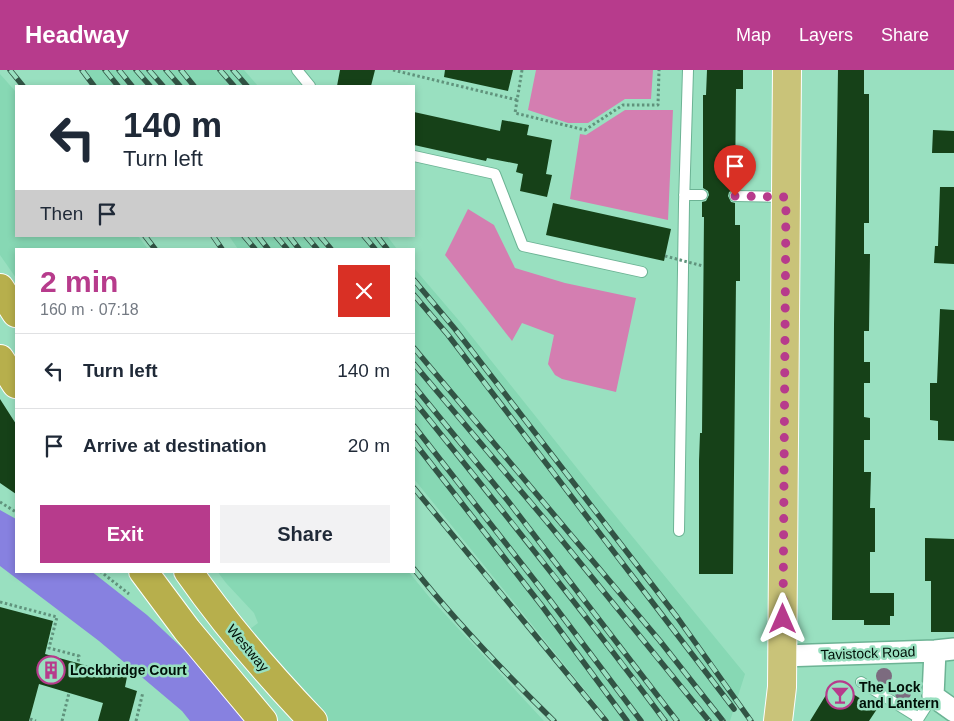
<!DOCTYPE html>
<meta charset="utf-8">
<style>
body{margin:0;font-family:Arial,sans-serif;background:#f2f2f3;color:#1f2937;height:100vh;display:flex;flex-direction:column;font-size:19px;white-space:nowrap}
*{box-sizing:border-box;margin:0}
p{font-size:16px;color:#747a83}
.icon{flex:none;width:28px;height:28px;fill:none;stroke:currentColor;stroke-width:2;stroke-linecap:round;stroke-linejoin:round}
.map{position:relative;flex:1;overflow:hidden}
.details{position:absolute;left:15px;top:178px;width:400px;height:325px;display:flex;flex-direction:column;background:#fff;border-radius:0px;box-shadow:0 2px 8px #0003}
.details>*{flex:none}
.hud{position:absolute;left:15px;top:15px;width:400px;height:152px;border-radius:0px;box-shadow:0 2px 8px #0003;background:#fff;color:#1f2937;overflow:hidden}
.pin{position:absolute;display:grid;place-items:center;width:42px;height:42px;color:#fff;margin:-51px -21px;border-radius:50% 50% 50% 0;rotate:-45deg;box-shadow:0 0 5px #0007}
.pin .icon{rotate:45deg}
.me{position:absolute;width:55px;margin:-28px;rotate:0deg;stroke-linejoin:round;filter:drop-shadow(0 0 4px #0008)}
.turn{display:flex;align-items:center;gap:18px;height:105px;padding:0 25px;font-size:22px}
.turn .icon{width:65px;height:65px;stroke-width:2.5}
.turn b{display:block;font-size:35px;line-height:42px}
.then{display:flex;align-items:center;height:48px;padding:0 25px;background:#0003;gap:10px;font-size:19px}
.round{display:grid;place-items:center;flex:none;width:52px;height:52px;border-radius:0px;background:#f2f2f3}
.overview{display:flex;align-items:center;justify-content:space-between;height:85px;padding:0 25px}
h1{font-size:30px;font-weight:800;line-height:38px;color:#b73b8c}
.primary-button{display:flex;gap:10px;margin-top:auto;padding:10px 25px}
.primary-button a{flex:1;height:58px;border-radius:0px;background:#b73b8c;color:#fff;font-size:20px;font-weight:800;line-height:58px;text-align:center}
.primary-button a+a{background:#f2f2f3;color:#1f2937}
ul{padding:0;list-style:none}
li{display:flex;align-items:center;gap:15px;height:75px;padding:0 25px;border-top:1px solid #e0e1e3}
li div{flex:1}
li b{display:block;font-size:19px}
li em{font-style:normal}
header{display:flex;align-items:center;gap:30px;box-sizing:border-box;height:70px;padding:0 25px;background:#b73b8c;color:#fff}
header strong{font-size:24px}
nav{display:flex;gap:28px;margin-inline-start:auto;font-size:18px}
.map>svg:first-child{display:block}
.built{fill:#87d8b4}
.green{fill:#d47eb1}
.water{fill:#8781e0}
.building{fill:#164118}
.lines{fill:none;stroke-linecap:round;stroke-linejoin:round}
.service-casing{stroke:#6cb394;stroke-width:12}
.minor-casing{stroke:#6cb394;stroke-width:24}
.primary-casing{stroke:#fff;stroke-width:30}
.trunk-casing{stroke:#fff;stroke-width:30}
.path{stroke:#60937c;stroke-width:3;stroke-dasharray:2.5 2.5;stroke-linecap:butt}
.service{stroke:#fff;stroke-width:10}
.minor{stroke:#fff;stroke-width:21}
.primary{stroke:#c9c379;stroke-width:28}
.trunk{stroke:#b7af4c;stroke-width:28}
.rail-casing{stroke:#325445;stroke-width:5.5}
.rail{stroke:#99e0c0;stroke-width:4;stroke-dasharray:11;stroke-linecap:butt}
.path-bridge{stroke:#60937c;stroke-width:3;stroke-dasharray:2.5 2.5;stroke-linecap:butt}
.tree{fill:#7c6b7f}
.route{stroke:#b73b8c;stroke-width:9;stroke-dasharray:0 16.2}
.labels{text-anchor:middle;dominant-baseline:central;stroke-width:5;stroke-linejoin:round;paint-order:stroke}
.street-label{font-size:14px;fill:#001008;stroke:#99e0c0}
.poi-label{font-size:14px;font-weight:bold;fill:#001008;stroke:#99e0c0;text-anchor:start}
</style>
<header>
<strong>Headway</strong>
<nav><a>Map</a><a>Layers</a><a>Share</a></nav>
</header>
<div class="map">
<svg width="954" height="651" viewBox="0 0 954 651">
<rect width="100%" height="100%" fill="#99e0c0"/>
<path class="built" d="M84,0H244L258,16H97Z
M0,4L16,22V166H138L148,179H16V208L0,185Z
M229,166H387L397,179H238Z
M414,198L461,253L600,427L745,604L730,651H610L414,409Z
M217,501H408L430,528L544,651H300L246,562L258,553L254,543L226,513Z"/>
<path class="green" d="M536,0H653L651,29H625L588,53H568L528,40Z
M625,40H673L668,150L570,129L580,64L586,65Z
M468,139L494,155L515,198L565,213L636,228L616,322L562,309L555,305L548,294L554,265L522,253L512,271L445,185Z"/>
<path class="water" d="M0,440L16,449V501H91L147,545L196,591L251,651H190L182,641L99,571L0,496Z"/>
<path class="building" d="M340,0H375L371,16H337Z
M445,0H513L508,21L444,7Z
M707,0H743V19H736L735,119L729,122L728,126L731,132L735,133V155H740V211H736L733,504H699V391L700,363H702L704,147H702V132L706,131L709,125L708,121L703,118V25H706Z
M838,0H864V24H869V153H864V184H870L869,261H864V292H870V313H864V347L870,348V370H864V402H871L870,438H875V482H870V523H894V546H890V555H864V550H832L834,255Z
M414,42L500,61L502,50L529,55L527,65L552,70L546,104L552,105L547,127L520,121L523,104L516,102L518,94L487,88L486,91L414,75Z
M933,60L954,61V83H932Z
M940,117H954V194L934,193L935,176H938Z
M553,133L671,159L664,191L546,165Z
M940,239L954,240V371L938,370V351L930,350V313H937Z
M0,329L16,354V424L0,413Z
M925,468L954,469V562H931V511H925Z
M0,537L53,551L45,584L127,607L125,617L137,621L129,651H98L103,633L39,614L29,651H0Z
M834,612L877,639L869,651H810Z"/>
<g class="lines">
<g class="service-casing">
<path id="service" d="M297,0L310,16
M414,86L495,104L523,176L642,202
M684,125H702
M735,126L784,127
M679,461L684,134L688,0
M861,612L919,648
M917,651L933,626"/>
</g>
<g class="minor-casing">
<path id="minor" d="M935,581L933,626L954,641
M782,586L935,581L954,579"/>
</g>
<g class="primary-casing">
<path id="primary" d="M778,651L782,617L787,0"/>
</g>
<g class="trunk-casing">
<path id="trunk" d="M0,218L16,243
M0,289L16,314
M143,501L187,560L263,651
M188,501C225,554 268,604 313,651"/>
</g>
<path class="path" d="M393,0L517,30
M522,0L515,43L585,60L623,35H658L659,0
M0,432L16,442
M100,501L129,524
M0,532L57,547L49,578L79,586L78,593
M30,649L36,651
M62,651L69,623
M136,651L143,622"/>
<use href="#service" class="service"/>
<use href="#minor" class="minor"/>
<use href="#primary" class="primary"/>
<use href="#trunk" class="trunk"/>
<g class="rail-casing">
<path id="rail" d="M10,0L23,16
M82,0L94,16
M105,0L118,16
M119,0L132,16
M136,0L150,16
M149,0L163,16
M166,0L180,16
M181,0L194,16
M220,0L234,16
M233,0L247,16
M145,166L155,179
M213,166L222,179
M244,166L255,179
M258,166L268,179
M276,166L287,179
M289,166L299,179
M306,166L317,179
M320,166L331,179
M364,166L375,179
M377,166L387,179
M414,210L455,259L677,547L751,651
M414,225L448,265L734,639
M414,278L660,571L723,651
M414,294L547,452L709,651
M414,316L508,431L677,651
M414,331C499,436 584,542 665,651
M414,356L550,530L641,651
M414,372L542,536L627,651
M414,418L606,651
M414,499C457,553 505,603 554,651"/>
</g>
<use href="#rail" class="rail"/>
<path class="path-bridge" d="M665,186L703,196"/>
</g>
<g class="tree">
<circle cx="884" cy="606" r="8"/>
<circle cx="903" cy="623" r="8"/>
</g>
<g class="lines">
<path class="route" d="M735,126L786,127L783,549"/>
</g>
<defs>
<g id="building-ring" transform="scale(1.4375)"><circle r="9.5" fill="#99e0c0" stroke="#b73b8c" stroke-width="1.5"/><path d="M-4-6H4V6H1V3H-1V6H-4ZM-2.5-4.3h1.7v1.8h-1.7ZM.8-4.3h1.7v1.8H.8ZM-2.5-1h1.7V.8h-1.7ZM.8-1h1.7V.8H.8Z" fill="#b73b8c"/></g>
<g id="bar-ring" transform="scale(1.4375)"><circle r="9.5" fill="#99e0c0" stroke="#b73b8c" stroke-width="1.5"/><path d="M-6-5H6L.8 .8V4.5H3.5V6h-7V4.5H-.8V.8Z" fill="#b73b8c"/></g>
</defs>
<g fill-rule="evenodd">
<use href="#building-ring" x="51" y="600"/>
<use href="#bar-ring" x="840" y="625"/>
</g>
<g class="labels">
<g class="street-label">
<text transform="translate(248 578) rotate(50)">Westway</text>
<text transform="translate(868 583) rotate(-2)">Tavistock Road</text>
</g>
<g class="poi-label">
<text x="70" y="600">Lockbridge Court</text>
<text x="859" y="617">The Lock<tspan x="859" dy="16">and Lantern</tspan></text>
</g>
</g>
</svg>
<div class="pin" style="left:735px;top:126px;background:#d93025"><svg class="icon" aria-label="arrive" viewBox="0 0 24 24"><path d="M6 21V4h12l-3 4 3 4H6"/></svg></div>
<svg class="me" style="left:783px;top:549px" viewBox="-20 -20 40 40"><path d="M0-17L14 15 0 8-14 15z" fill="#b73b8c" stroke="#fff" stroke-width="4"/></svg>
<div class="hud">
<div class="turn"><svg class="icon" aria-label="left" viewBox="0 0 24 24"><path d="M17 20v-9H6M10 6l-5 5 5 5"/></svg><div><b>140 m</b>Turn left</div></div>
<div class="then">Then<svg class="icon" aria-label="arrive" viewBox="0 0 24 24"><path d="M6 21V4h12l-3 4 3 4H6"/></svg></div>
</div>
<section class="details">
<div class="overview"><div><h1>2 min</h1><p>160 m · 07:18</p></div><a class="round" style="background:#d93025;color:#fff"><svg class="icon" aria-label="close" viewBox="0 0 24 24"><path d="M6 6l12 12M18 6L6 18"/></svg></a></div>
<ul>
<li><svg class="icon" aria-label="left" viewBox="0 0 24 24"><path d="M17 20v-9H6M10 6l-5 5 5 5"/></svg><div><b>Turn left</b></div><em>140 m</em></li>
<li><svg class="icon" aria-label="arrive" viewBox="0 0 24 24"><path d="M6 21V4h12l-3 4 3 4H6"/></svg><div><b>Arrive at destination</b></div><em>20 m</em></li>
</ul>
<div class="primary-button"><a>Exit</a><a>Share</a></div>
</section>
</div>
